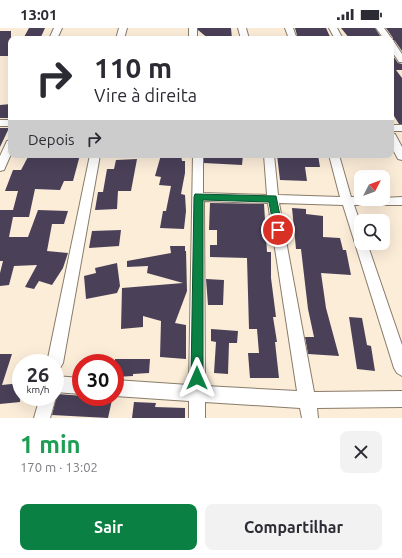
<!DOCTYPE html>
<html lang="pt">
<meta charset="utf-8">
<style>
body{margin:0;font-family:Ubuntu,sans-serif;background:#f2f2f3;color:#2b2b33;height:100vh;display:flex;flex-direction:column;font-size:15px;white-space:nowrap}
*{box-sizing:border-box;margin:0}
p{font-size:13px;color:#7c7c81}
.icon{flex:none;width:22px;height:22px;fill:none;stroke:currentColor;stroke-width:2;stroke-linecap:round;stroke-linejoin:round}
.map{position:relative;height:390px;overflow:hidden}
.panel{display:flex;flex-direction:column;background:#fff;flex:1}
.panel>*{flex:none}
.top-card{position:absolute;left:8px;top:8px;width:386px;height:122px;border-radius:8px;box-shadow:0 4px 16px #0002;background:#fff;color:#2b2b33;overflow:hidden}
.needle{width:26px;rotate:48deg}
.buttons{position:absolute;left:354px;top:142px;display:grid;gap:8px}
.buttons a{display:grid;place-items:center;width:36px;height:36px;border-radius:8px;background:#fff;box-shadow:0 4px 16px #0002;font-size:20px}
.speed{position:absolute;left:12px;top:326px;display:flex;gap:8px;font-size:20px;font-weight:700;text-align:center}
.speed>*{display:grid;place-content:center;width:52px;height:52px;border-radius:50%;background:#fff;box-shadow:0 4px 16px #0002;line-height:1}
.speed small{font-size:10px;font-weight:400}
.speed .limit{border:6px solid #d22;background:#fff;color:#111}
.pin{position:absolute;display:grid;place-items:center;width:34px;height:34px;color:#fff;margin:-17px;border:2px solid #fff;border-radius:50%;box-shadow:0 1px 4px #0007}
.me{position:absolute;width:44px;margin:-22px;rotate:0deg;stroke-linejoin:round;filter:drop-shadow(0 0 3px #0008)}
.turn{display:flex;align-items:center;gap:14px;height:84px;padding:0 20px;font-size:18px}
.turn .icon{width:52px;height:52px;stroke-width:2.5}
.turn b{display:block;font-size:28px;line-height:34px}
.then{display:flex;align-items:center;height:38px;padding:0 20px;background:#0003;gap:8px;font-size:15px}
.round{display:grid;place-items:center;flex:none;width:42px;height:42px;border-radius:8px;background:#f2f2f3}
.headline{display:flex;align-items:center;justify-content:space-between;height:68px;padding:0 20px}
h1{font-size:24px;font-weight:600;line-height:30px;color:#1e9e55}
.primary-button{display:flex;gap:8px;margin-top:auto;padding:8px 20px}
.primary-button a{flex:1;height:46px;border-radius:8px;background:#0b8043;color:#fff;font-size:16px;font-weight:600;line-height:46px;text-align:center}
.primary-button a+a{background:#f2f2f3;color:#2b2b33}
.status{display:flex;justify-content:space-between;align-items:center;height:28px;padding:0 20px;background:#fff;direction:ltr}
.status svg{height:11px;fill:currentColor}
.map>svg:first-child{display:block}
.building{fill:#4a4159}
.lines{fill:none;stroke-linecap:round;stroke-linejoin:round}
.street-casing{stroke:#897c6a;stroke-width:2}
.street{fill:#fff;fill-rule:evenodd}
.route{fill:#0b8043;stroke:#07532c}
</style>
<div class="status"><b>13:01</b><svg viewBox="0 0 49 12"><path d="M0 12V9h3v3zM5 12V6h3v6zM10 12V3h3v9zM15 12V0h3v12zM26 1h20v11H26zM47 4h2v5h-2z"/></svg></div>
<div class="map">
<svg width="402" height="390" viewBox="0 0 402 390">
<rect width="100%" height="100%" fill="#fcedd9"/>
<path class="building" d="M29,0H45L40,11H23Z
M198,0H231L232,11H209L198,2Z
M295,0H326L331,11H298Z
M341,0H375L382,11H350Z
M386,0H402V23L395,13L393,12V10Z
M0,3H11V28H0Z
M391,25L398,35L402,36V42H396L402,50V96H399L391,83Z
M11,76V90H0V77Z
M0,100H9L0,119Z
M29,127H80L73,153H64L60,162L35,161L29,189H13L9,209H28L38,182L68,183L64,196H52L47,223L68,225L63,240L52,257L39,253L34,261L25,259L37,237L14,238L9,257L0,258V245L3,233H0V182H13L18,163H5L13,142H21Z
M161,127H181L182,133H185V145L181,166L185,167L186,183L184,201L160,200L163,183H166L171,158L159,157L161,149L155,148Z
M204,127H243L242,137L204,135Z
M277,127H318L320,139H305L307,153L280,152Z
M137,131L131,163H118L117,181L95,182L98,164H103L107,141H114L116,132Z
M210,175L264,176L267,224H271V250L276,289H273L277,314H275L279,350H250L248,325H259L257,301H249L247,230L210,229V217H217V202H209Z
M292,180L306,181V186L323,188V209L340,210L343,222H346L351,247L321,245L326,280L339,328L308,326L305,309H314L308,281L301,221H296Z
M121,202L119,218L89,220L92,203Z
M170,218H185V223H186L187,263L175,295L186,297V331L160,329L161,293L143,288V299L121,301L122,260L183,255L147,245L148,238L127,239V233L171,225Z
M117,235L120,258L117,265L86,271L84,248L96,245L95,240Z
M206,251L224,252L223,277H208Z
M349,289L362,290L367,317L371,318L375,343L357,341Z
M211,301L238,303L237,315H229L228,346L214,345L216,314L211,313Z
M0,326H12L2,357L21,355L20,374L0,376Z
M115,331H150L149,345L133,346V348L115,349Z
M57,366L98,369L97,371L112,372L108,390L52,387Z
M134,374L156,375L155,379L185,380V390H132Z"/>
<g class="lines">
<g class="street-casing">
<path id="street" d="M54,0H62L57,11H49Z
M119,0H127L124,11H116Z
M189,0H197V11H189Z
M238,0H246L249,11H241Z
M285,0H293L297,11H289Z
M329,0H337L343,11H335Z
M376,0H384L392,11L391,12L384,11Z
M391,14H394L402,26V34H399L391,22Z
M0,92H11V98H0Z
M391,97H402V103H391Z
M391,105L395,106L402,119V132L398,131L391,118Z
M11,112V126L4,142L0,143V128L7,113Z
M90,127H100L63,335L60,340L55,343V335H47Z
M193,127H203V165L267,167L264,127H274L278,167L340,169L329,127H339L351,169H361V171L402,169V177H354L361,197V215H367L402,317V348L397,345L394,340L343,177L279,175L314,364L402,363V379L317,380L318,390H302L300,380L205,374V390H189V373L115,368V352L189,357ZM204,173L268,175L297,363L205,358Z
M55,348L81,350V366L55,364Z
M55,366L56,369L50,390H34L40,369H55Z"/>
</g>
<use href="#street" class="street"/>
</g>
<path class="route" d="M195,166L276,168L283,202L278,205L274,202L269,174L203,172V350L201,354L197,356L193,354L191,350L194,169Z"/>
</svg>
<div class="buttons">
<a><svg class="needle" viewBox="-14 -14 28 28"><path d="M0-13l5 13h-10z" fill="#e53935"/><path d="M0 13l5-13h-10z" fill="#7c7c81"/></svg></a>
<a><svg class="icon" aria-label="search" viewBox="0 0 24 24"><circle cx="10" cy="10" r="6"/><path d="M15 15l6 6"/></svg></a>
</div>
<div class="speed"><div>26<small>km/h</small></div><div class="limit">30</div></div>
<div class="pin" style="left:278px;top:202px;background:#d93025"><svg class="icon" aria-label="arrive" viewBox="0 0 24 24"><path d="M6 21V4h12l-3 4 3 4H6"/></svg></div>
<svg class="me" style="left:197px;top:350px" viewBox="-20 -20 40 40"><path d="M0-17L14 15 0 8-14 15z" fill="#0b8043" stroke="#fff" stroke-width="4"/></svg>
<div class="top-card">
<div class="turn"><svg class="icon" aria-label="right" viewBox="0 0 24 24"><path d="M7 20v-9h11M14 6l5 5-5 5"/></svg><div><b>110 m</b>Vire à direita</div></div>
<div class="then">Depois<svg class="icon" aria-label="right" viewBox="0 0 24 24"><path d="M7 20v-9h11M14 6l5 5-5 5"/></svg></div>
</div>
</div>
<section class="panel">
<div class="headline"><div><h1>1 min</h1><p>170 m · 13:02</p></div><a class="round"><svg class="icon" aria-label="close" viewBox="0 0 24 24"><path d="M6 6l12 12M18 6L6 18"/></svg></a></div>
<div class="primary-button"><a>Sair</a><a>Compartilhar</a></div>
</section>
